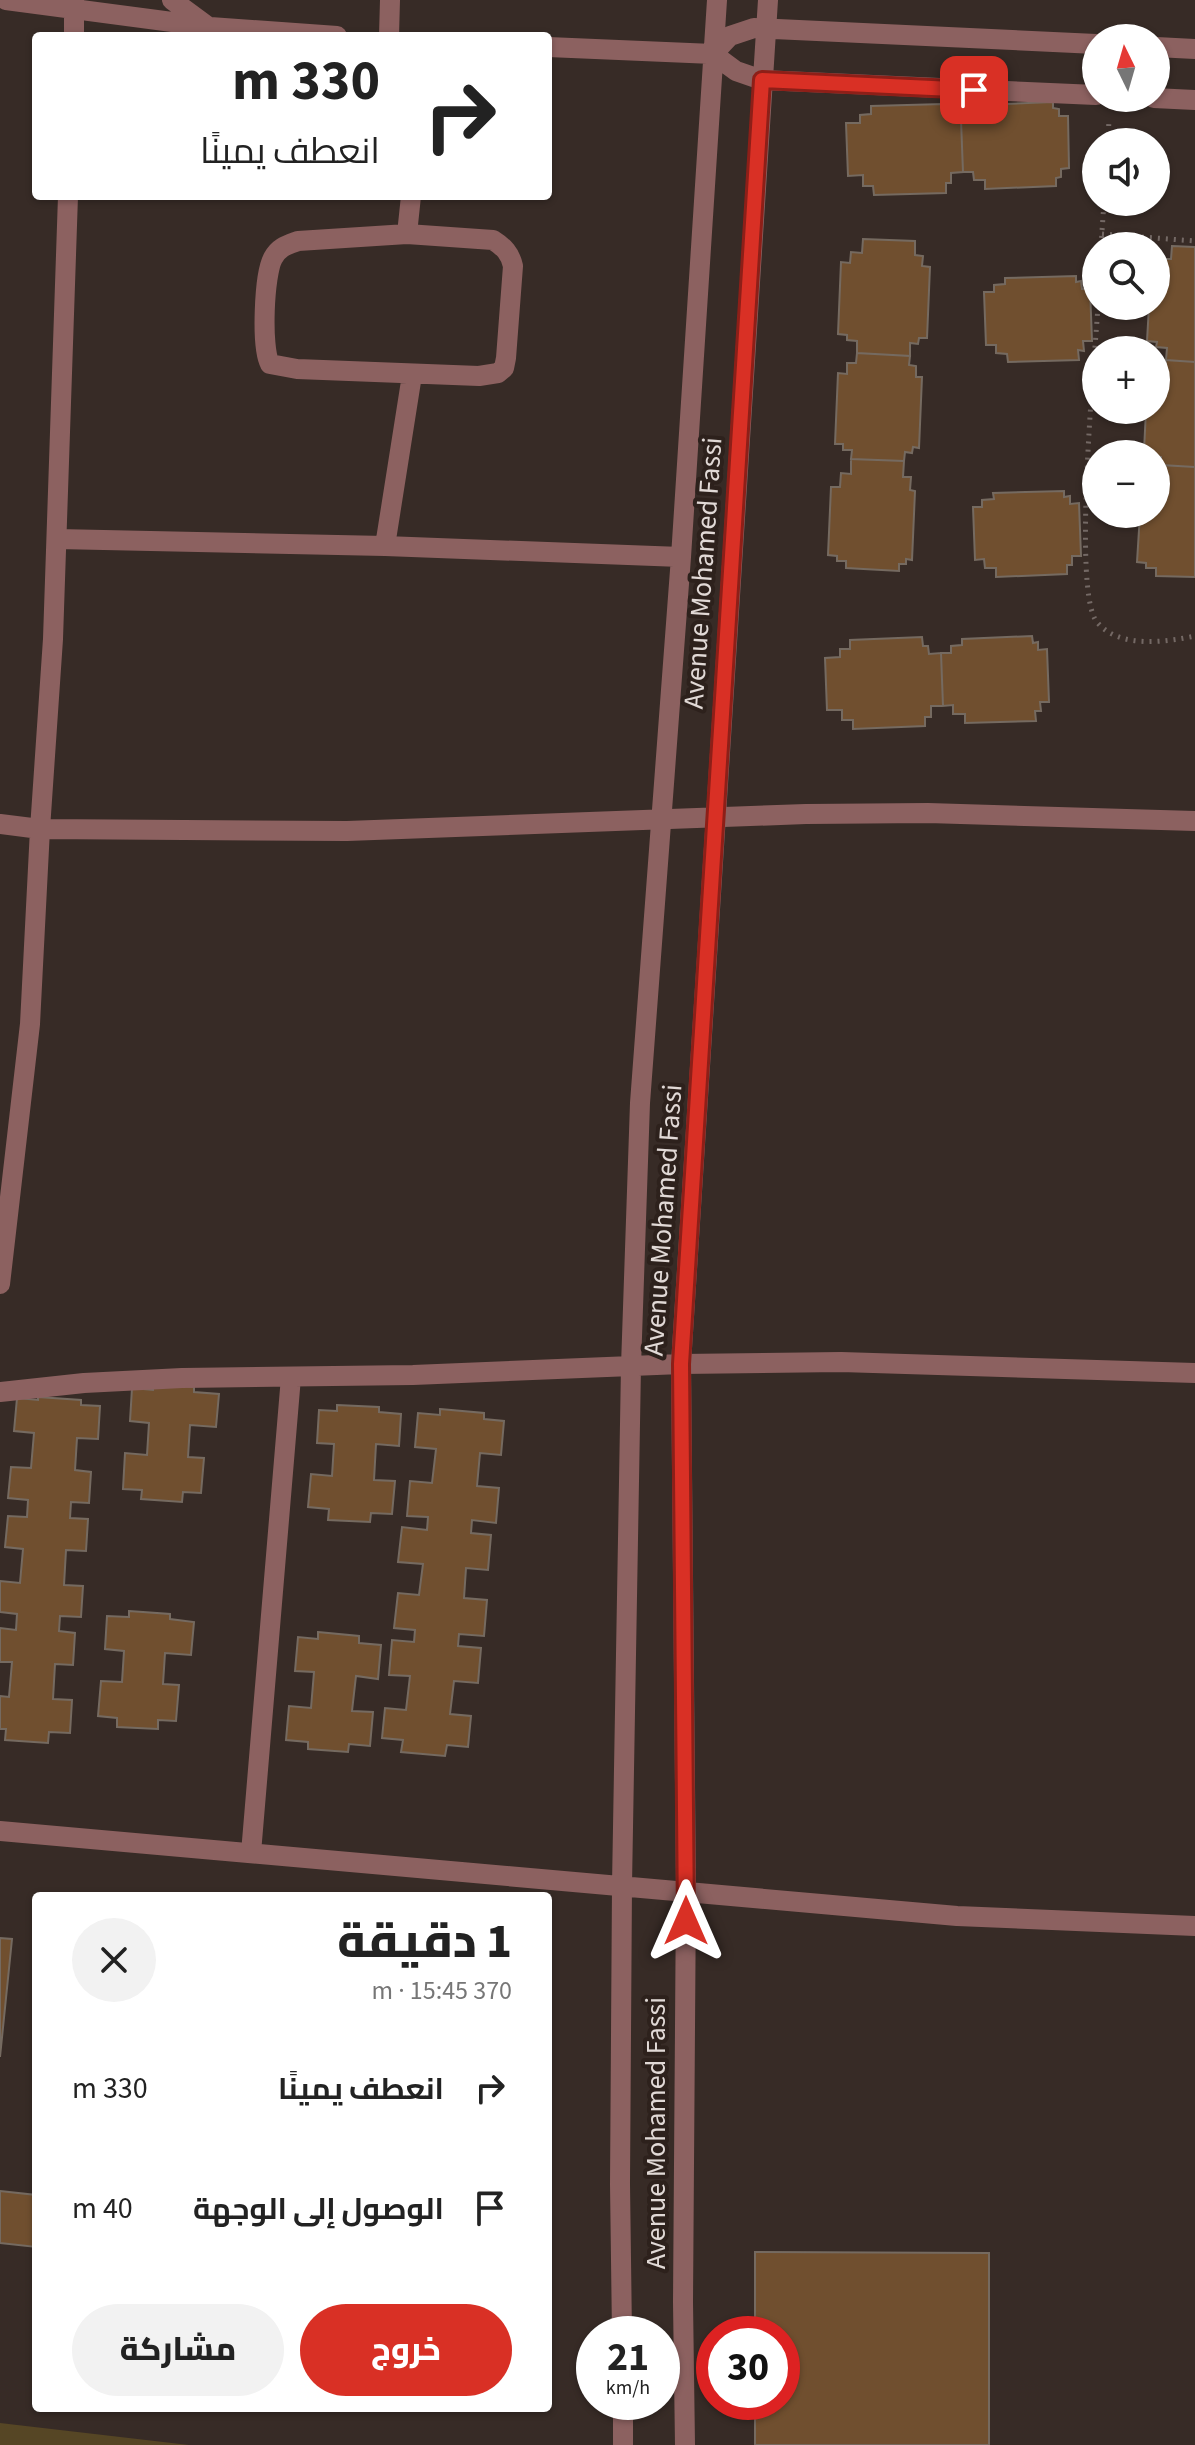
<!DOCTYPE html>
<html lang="ar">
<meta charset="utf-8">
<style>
body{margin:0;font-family:"Source Sans 3",Cairo,sans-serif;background:#f2f2f2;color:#222;direction:rtl;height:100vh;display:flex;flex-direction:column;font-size:30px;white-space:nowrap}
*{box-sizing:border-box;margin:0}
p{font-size:26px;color:#767676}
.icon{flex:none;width:44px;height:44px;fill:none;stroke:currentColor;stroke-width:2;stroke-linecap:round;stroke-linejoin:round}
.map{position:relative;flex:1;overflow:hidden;direction:ltr}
.sheet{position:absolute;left:32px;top:1892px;width:520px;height:520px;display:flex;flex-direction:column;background:#fff;border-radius:8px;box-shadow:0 2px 6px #0004;direction:rtl}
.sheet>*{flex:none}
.guide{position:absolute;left:32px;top:32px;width:520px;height:168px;border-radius:8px;box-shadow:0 2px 6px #0004;direction:rtl;background:#fff;color:#222;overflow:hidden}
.needle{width:52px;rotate:355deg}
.buttons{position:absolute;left:1082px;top:24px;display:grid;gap:16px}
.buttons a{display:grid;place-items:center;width:88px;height:88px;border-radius:50%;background:#fff;box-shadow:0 2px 6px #0004;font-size:40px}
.speed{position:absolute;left:576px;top:2316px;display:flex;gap:16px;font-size:40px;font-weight:700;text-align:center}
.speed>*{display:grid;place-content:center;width:104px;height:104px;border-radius:50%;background:#fff;box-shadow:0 2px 6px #0004;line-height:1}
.speed small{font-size:20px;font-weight:400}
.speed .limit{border:12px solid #d22;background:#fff;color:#111}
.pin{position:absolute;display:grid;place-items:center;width:68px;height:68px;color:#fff;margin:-34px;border-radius:16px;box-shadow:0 4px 12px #0006}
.me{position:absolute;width:88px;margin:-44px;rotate:0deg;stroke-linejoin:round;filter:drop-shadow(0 0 6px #0008)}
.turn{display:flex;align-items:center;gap:28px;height:168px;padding:0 40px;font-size:36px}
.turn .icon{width:104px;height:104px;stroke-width:2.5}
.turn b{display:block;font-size:56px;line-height:68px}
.round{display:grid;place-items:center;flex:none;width:84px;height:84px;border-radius:42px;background:#f2f2f2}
.summary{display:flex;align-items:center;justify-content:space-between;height:136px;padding:0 40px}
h1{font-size:48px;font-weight:800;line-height:60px}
.button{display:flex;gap:16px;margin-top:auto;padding:16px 40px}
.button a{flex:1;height:92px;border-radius:48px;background:#d93025;color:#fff;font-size:32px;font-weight:800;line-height:92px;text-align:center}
.button a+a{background:#f2f2f2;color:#222}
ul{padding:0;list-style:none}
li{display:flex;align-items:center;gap:24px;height:120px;padding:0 40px}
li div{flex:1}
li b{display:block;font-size:30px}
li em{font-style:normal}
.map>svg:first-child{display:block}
.green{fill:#564625}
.building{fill:#704f2f;stroke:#756a60;stroke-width:2}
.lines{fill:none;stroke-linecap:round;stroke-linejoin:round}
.path{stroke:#746965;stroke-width:5;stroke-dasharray:2 6;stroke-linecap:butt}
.minor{stroke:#8c6160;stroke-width:20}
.route-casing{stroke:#8d1f18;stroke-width:20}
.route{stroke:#d93025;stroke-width:14}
.labels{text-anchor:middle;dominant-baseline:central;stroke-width:8;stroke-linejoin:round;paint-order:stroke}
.street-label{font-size:28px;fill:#e1d9d6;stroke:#2d211c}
</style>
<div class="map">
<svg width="1195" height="2445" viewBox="0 0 1195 2445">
<rect width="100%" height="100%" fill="#372b26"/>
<path class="green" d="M0,2423L189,2445H0Z"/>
<path class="building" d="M1053,102V108L1059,109V116H1068L1069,168L1061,169V177L1056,178V186L985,189V180H974L973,172H963L961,120L972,119L971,112H983L982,105Z
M943,104V112H949V120H961L963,172L951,173V183H946V193L874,195L873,186H863V175L848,176L846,123H860V115L871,114V106Z
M863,239L915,241V255L923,256L922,266L930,267L927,338H919L918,344L910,343V356L857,353V341L847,340V335L838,334L841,262L850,263L851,252L862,253Z
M1172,246L1195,247V362L1166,360L1167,348L1156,347L1157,342L1147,341L1149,306H1156V269L1160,270L1161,259H1171Z
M1076,276V282L1081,281L1082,289H1090L1092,341H1083L1084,351L1078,350L1079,360L1008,362L1007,354L996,353V345H986L984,292H994V285L1005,284V278Z
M857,353L910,356L909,365L916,366V377H922L919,448L913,447L912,453L905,452L904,461L851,459L852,450H843V444H835L838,373L847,374V363H856Z
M1166,360L1195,362V467L1161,465V457H1156L1153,451H1144L1146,410H1156L1157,370H1166Z
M851,459L904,461L903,477H911L910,490L915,491L912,560L906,559V564H899V571L846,568V561H837V556L828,555L831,487H840L841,473L851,474Z
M1161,465L1195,467V577L1156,576V568H1146V563L1137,562L1140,514H1156V481L1160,482Z
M1064,491V497L1070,496V504L1079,503L1081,556H1072V565H1067V574L996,577V568H985L984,559L975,560L973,507H982V500L994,499L993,493Z
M1032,636L1033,643L1038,642V650L1047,649L1049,702H1040L1041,711H1035L1036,721L965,723V714H953V705L943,706L941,653H951V646L962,645V639Z
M922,637L923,646H928L929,654L941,653L943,706H931V717H925V726L853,729V720H842V710H827L825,658L840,657V649H850V640Z
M154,1383L194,1387V1392L219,1394L216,1427L190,1425L188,1457L204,1458L201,1493L183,1492L182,1502L141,1499L142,1490L123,1489L125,1453L147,1455L149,1423L130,1421L132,1388L153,1390Z
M38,1397L81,1400V1405L100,1406L98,1439L77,1438L75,1470L91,1472L89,1503L71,1502L70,1518L88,1519L86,1551L66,1550L64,1585L83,1586L81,1617L60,1616L59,1631L75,1633L73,1665L55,1664L53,1699L72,1700L70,1733L49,1732L48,1743L5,1740L6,1729H0V1696L9,1697L12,1662H0V1628L16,1630L17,1614L0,1612V1581L20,1583L23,1549L5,1547L8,1516L27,1517L28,1500L8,1498L11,1467L31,1468L34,1433L14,1431L17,1398L38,1400Z
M337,1405L379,1407V1412L401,1414L399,1446L376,1444L374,1480L395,1481L392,1514L371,1513L370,1522L328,1520L329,1509L308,1507L311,1474L332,1476L334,1444L317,1443L319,1410L337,1411Z
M440,1409L484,1413V1419L504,1421L501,1455L480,1453L477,1486L499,1488L496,1523L472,1520L471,1533L491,1535L488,1570L466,1568L464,1598L487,1600L484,1636L459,1634L458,1646L481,1648L478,1683L454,1681L450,1714L471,1716L468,1747L447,1745L445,1756L401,1752L403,1740L382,1738L385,1708L406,1710L410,1676L389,1675L392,1640L414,1642L415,1630L394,1628L398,1593L419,1595L423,1564L398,1562L402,1527L427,1530L428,1517L407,1516L410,1481L432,1483L436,1449L415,1447L418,1413L440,1415Z
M129,1611L170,1614V1619L194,1622L191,1655L165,1653L163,1684L179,1685L176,1721L158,1720V1729L117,1727V1718L98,1716L101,1681L122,1682L124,1651L105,1649L107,1616L129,1617Z
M318,1632L359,1636V1643L381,1645L378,1679L356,1676L352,1711L373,1712L370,1746L349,1744L348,1752L308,1749V1742L286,1740L289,1706L311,1708L314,1672L295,1671L298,1637L318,1639Z
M0,1938L12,1939L0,2057Z
M0,2191L36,2195V2247L0,2243Z
M755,2252L989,2253V2445H755V2402H782V2334H755Z"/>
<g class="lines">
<path class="path" d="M1108,142L1109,119
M1102,234L1195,241
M1101,246L1104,202
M1098,306C1095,356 1072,593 1097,622C1119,649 1165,642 1195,636"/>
<path class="minor" d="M6,0L210,27L337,36
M172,0L206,25
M74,36V0
M389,36L390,0
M548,47L713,54L736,71L762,80L1096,95
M1156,47L1195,49
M713,54L730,36L754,28L1096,44
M1154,98L1195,100
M407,234L493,240C504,247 510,253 513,266L506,358L504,368L498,373L479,376L297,369L270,364C261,348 264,274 273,258C279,247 287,245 298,241Z
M407,234L411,196
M57,539L385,546L681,557
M385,546L412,375
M0,824L40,829L347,831L806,814L928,813L1195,821
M0,1284L30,1024L40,829L53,639L68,196
M0,1392L84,1383L182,1378L413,1375L681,1364L841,1362L1195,1373
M0,1831L957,1916L1195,1926
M251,1853L291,1377
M622,2334L620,2184L622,1885L631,1366L640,1103L681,557L717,0
M623,2402V2445
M685,2445L683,2302L686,1890L681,1364L768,0"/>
</g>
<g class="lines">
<g class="route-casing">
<path id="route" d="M686,1921L681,1364L762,80L974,90"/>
</g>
<use href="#route" class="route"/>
</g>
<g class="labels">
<g class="street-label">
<text transform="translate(703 573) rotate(-86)">Avenue Mohamed Fassi</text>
<text transform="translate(663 1220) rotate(-86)">Avenue Mohamed Fassi</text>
<text transform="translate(656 2133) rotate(-90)">Avenue Mohamed Fassi</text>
</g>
</g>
</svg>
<div class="buttons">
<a><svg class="needle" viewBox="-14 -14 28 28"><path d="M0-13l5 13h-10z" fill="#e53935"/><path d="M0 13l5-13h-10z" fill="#767676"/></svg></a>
<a><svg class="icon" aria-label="sound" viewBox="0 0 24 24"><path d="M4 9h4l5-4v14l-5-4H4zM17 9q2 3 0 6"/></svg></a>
<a><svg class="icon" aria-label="search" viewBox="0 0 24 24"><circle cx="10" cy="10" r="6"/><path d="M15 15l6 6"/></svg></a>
<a>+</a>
<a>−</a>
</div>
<div class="speed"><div>21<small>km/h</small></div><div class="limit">30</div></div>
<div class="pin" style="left:974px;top:90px;background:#d93025"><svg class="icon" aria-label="arrive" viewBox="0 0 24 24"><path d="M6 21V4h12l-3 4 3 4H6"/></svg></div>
<svg class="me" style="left:686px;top:1921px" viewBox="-20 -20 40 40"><path d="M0-17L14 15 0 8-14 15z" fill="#d93025" stroke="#fff" stroke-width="4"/></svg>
<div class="guide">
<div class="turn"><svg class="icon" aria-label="right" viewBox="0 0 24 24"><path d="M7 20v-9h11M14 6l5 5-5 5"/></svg><div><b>330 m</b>انعطف يمينًا</div></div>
</div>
<section class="sheet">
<div class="summary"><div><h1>1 دقيقة</h1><p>370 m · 15:45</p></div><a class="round"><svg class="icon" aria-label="close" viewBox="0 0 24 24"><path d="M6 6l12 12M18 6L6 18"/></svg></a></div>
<ul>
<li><svg class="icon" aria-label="right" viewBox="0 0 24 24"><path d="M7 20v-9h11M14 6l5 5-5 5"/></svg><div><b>انعطف يمينًا</b></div><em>330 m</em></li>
<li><svg class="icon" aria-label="arrive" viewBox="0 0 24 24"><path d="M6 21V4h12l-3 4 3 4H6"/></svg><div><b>الوصول إلى الوجهة</b></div><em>40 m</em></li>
</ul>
<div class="button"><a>خروج</a><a>مشاركة</a></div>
</section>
</div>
